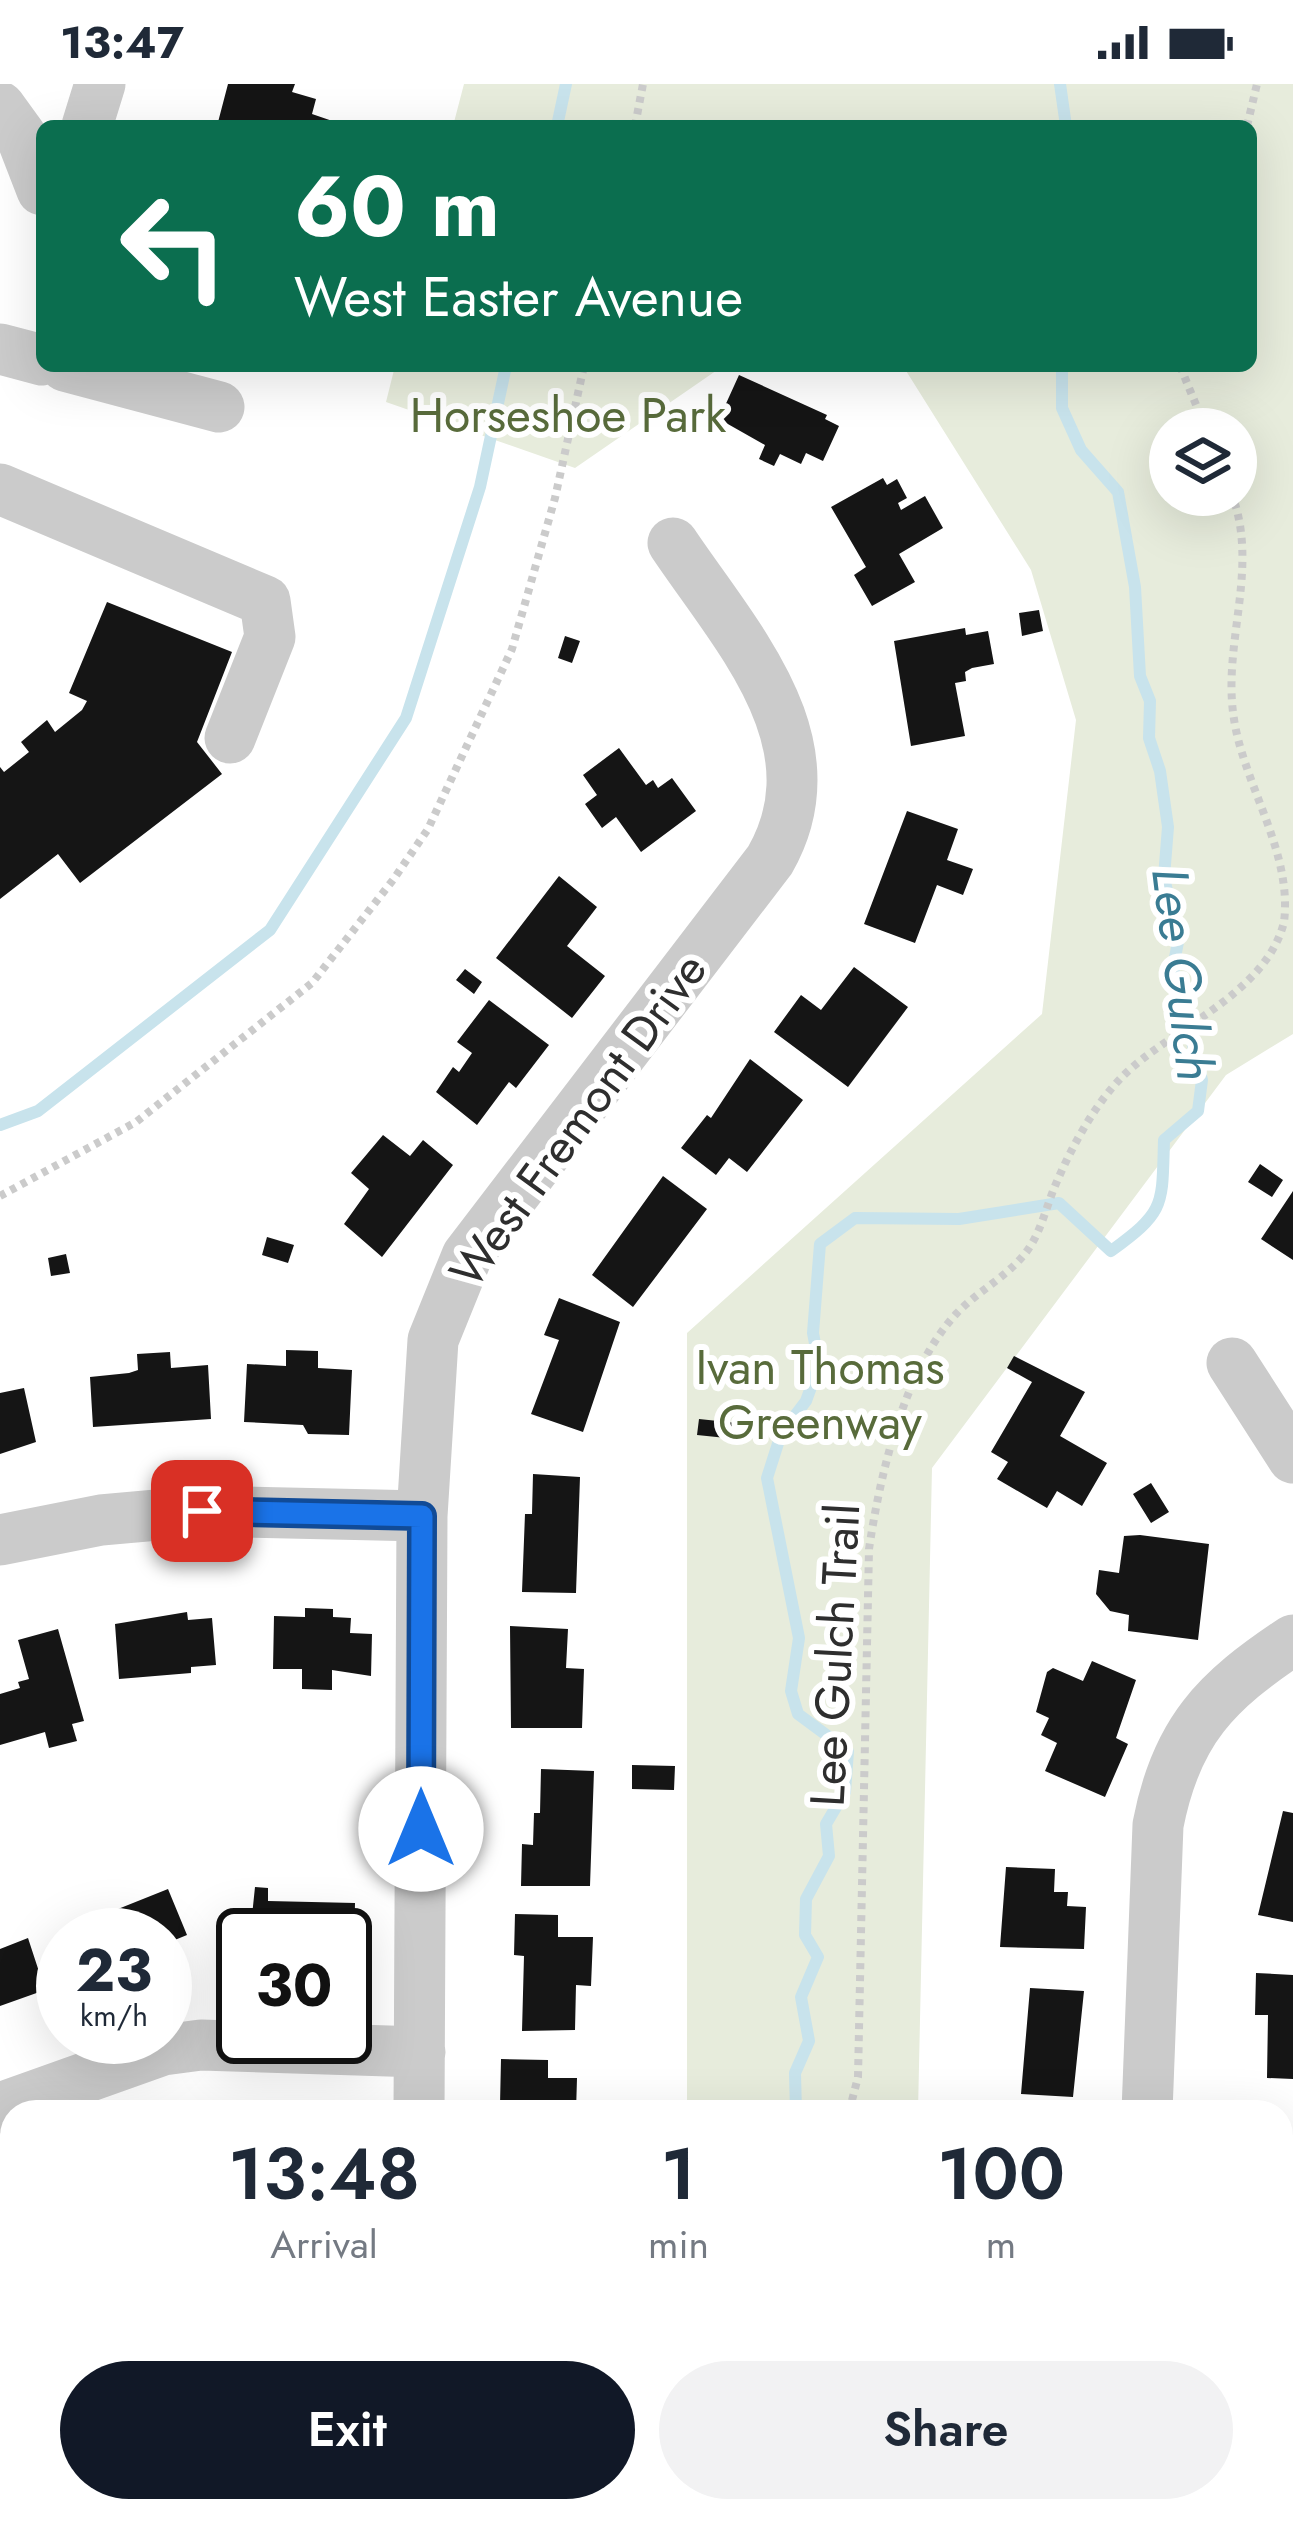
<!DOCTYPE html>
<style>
body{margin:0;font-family:Jost,sans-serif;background:#f2f2f3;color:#1f2937;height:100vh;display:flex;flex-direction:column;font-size:45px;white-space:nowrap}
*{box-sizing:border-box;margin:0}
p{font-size:39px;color:#747a83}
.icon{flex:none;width:66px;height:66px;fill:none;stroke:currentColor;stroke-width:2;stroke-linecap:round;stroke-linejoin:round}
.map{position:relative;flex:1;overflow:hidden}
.details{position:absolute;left:0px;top:2016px;width:1293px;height:423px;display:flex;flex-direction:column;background:#fff;border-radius:36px 36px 0 0;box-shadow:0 12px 48px #0002}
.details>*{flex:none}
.top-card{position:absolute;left:36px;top:36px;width:1221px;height:252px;border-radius:18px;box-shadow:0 12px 48px #0002;background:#0b6e4f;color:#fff;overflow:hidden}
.controls{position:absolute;left:1149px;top:324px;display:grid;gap:24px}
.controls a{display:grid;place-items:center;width:108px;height:108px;border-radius:50%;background:#fff;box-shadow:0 12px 48px #0002;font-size:60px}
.speed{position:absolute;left:36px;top:1824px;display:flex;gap:24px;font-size:60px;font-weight:700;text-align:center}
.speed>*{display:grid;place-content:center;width:156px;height:156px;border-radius:50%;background:#fff;box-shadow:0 12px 48px #0002;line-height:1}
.speed small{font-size:30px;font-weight:400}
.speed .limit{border:6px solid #111;border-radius:18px;background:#fff;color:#111}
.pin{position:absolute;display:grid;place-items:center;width:102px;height:102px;color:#fff;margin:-51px;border-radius:24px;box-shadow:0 6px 18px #0006}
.me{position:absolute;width:132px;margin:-66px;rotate:0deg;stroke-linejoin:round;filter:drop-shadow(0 0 9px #0008)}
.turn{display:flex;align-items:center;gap:42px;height:252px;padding:0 60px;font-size:54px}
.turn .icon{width:156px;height:156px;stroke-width:2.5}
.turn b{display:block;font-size:84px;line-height:102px}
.eta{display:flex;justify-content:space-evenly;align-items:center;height:204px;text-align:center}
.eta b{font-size:72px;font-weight:600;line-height:84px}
.button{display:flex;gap:24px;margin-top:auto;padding:24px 60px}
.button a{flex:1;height:138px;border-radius:72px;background:#111827;color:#fff;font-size:48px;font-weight:600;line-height:138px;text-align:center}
.button a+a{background:#f2f2f3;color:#1f2937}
.status{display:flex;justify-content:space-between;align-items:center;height:84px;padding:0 60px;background:#fff;direction:ltr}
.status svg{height:33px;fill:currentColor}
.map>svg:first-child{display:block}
.green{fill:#e7ecdc;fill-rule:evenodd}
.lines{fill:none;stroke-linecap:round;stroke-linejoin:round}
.stream{stroke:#c8e3ec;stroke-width:12}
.building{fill:#151515}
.path{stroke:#cbcbcb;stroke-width:8;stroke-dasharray:6 6;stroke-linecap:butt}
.minor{stroke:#cbcbcb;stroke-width:51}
.route-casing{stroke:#114b97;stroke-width:30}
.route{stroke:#1a73e8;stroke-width:21}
.labels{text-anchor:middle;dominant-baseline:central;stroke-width:12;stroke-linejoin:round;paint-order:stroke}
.park-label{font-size:48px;fill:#586b3b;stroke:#fff}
.street-label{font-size:48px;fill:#2e2e2e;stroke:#fff}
.water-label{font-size:51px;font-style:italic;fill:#3a7c93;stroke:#fff}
</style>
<div class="status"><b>13:47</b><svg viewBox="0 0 49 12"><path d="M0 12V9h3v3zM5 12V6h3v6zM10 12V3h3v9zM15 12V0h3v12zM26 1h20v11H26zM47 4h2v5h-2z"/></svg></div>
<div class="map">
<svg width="1293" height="2438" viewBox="0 0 1293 2438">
<rect width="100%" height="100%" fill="#fff"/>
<path class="green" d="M464,0H1293V950L1226,991L932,1384L918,2028H687V1249L1042,930L1076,636L1031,486L903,282H1251V42H453ZM1170,345H1236V411H1170Z
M395,282H723L575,384L386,318Z
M642,2427H851L848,2438H638Z"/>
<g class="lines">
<path class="stream" d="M1060,0L1066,42
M557,42L566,0
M0,1041L38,1027L270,846L406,634L480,403L506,282
M796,2028L795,1989L809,1957L801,1913L818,1873L805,1851L806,1815L829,1772L826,1740L845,1708L848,1667L798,1630L791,1607L799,1554L767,1394L781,1350L806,1317L819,1281L813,1249L820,1160L855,1134L959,1135L1059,1119L1111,1167C1166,1127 1162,1122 1164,1056L1198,1027L1202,996L1173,884L1178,858L1164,793L1168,743L1160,687L1149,654L1150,617L1140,592L1135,503L1118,408L1081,366L1062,324V282
M762,2438V2427"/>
</g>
<path class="building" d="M228,0H295L292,8L316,15L312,30L347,42H217Z
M739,291L827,331L825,335L839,342L823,377L806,369L801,380L780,370L774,382L759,375L765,361L719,335Z
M883,394L887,401L897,395L907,414L898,419L901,426L925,412L943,444L899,470L915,498L872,522L854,491L866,483L831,423Z
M107,518L232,568L197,658L222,690L80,799L58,770L0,815V683L4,688L29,668L21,658L47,636L55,648L82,626L87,617L69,609Z
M1039,526L1043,547L1022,552L1019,529Z
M965,544L966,551L988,547L994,580L972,584L965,588L966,597L955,599L965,652L911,662L894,557Z
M565,552L580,557L572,579L558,574Z
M619,664L646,701L653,696L658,704L672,694L696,727L641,768L616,733L602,744L585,720L597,711L583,691Z
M907,727L958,745L947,776L973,785L963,811L937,801L915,859L864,840Z
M559,792L597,823L567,862L605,892L572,934L496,874Z
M854,883L908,923L848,1003L774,948L801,911L821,926Z
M465,885L482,898L474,910L456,896Z
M489,916L549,961L516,1004L509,998L477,1041L436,1008L453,983L459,988L472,969L457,958Z
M750,975L803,1016L747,1088L729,1074L716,1091L681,1064L707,1031L711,1034Z
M383,1051L410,1072L423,1056L453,1081L382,1173L344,1140L369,1105L351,1089Z
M1260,1080L1283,1096L1272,1113L1248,1098Z
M663,1092L707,1125L633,1223L592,1191Z
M1293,1107V1176L1261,1155Z
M267,1153L294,1161L288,1179L262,1171Z
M66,1170L70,1189L51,1192L48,1174Z
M559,1214L620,1238L583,1348L531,1330L559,1256L544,1251Z
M286,1266L318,1267V1284L352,1286L349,1351L308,1350L303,1341L244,1338L247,1280L286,1282Z
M170,1268L171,1284L208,1281L211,1335L93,1343L90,1293L129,1289L138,1286L137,1270Z
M1014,1272L1085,1308L1060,1352L1107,1379L1082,1422L1057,1407L1047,1424L997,1395L1008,1378L991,1368L1032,1298L1007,1284Z
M24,1304L36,1358L0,1370V1309Z
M699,1335L737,1339L736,1355L697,1351Z
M533,1390L580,1393L576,1509L522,1508L525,1430H532Z
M1151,1399L1169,1428L1151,1439L1133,1410Z
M1140,1451L1209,1460L1198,1556L1128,1547L1129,1531L1110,1527L1096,1510L1099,1486L1119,1489L1124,1452Z
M305,1524L333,1525V1533L351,1534L350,1549L372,1550L371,1592L332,1586V1606L302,1605V1585H273L274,1532L305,1533Z
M187,1528L188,1536L212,1534L216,1581L191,1583V1589L119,1595L115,1540Z
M510,1542L568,1545L566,1584L584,1585L582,1644H511Z
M58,1545L84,1637L72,1640L77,1657L49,1664L45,1648L0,1661V1610L20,1604L18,1598L29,1595L18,1556Z
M1092,1577L1136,1596L1116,1654L1128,1660L1105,1713L1045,1687L1057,1659L1041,1651L1049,1634L1036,1628L1047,1588L1053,1584L1083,1597Z
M632,1681L675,1682L674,1706L632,1705Z
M541,1685L594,1687L590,1802H521L522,1760L533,1761L534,1729H540Z
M1283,1727L1293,1729V1838L1258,1831Z
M1006,1783L1055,1785L1054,1808H1068L1067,1822L1086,1823L1084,1865L1000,1863Z
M255,1803L268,1804V1817L355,1819L354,1869H345V1851H250Z
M168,1805L187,1851L165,1860V1851H82L78,1841Z
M515,1830L558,1831V1853H593L591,1902L576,1901L575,1946L522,1947L524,1872L514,1871Z
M28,1854L45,1906L0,1922V1865Z
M1256,1889L1293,1891V1995L1267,1994L1268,1931H1255Z
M1030,1904L1084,1907L1073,2013L1021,2010Z
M501,1975L548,1976V1994H577L576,2028H519V2021H500Z
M1281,2053H1293V2152L1281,2153Z
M12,2098V2160L0,2165V2103Z
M123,2427H189L181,2438H131L120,2431Z
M411,2427H465L472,2432L468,2438H397Z
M1136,2427H1188L1171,2438H1143Z"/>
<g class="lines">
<path class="path" d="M635,42L643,0
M1247,42L1257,0
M1180,282L1206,345
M0,1112L136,1038L312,899L393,796L428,745L512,565L555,414L584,282
M849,2028L858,1993L869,1465C880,1391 904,1285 957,1229C980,1205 1014,1189 1031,1161C1042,1143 1047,1121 1055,1102C1070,1066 1094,1021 1122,993C1169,945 1266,911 1284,838C1293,766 1241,698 1233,628C1224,555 1259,483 1232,411
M684,2438L688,2427"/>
<path class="minor" d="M0,23L21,52L42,106
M87,42L100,0
M0,265L42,276
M65,282L219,323
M0,405L265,517L270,553L230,654
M1232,1279L1293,1374
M0,1456L101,1436L202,1427L422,1432
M0,2024L163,1966L201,1961L420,1968
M419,2028L422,1432L433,1256L467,1172L770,776C837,659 736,553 673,459
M1147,2028L1158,1741C1176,1647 1216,1607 1293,1556
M1281,2368L1293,2386
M292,2438L300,2427"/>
</g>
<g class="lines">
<g class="route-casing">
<path id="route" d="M202,1427L422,1432L421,1745"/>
</g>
<use href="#route" class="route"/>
</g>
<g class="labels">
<g class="park-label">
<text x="568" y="331">Horseshoe Park</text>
<text x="820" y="1283">Ivan Thomas<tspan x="820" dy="55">Greenway</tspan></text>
</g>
<g class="street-label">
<text transform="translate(578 1036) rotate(-54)">West Fremont Drive</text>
<text transform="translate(835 1571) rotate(-87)">Lee Gulch Trail</text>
</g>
<g class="water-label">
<text transform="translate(1183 890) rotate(83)">Lee Gulch</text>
</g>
</g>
</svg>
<div class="controls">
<a><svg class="icon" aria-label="layers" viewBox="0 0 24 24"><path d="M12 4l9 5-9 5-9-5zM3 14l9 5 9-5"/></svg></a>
</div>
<div class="speed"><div>23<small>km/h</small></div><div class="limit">30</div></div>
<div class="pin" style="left:202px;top:1427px;background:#d93025"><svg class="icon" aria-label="arrive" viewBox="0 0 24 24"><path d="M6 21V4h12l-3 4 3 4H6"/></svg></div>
<svg class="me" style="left:421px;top:1745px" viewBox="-20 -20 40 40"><circle r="19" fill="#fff"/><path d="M0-13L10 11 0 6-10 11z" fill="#1a73e8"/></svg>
<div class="top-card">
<div class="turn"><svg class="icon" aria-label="left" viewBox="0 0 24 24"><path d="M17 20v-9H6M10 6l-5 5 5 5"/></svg><div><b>60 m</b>West Easter Avenue</div></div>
</div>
<section class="details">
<div class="eta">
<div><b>13:48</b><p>Arrival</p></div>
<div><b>1</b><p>min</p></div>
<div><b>100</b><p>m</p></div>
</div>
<div class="button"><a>Exit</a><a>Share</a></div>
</section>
</div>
